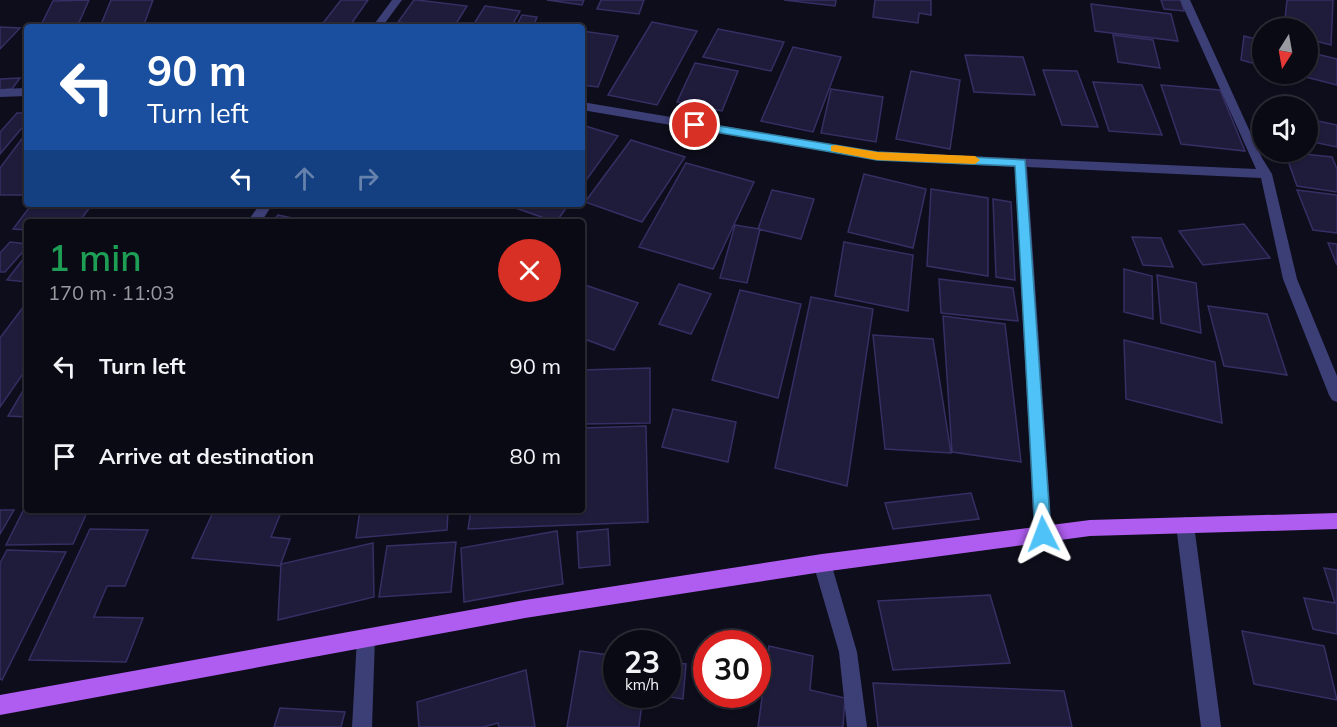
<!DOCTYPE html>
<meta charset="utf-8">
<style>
body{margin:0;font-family:Mulish,sans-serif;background:#13131d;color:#f1f3f6;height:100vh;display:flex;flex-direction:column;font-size:22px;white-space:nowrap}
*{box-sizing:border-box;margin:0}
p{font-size:20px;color:#999aa0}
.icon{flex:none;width:33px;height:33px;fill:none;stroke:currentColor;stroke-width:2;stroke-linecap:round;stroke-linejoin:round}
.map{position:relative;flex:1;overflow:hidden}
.sheet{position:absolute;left:24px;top:219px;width:561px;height:294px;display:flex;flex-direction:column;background:#0a0a14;border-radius:6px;box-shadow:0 2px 4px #0004,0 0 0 2px #2a2b34}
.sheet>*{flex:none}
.top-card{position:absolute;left:24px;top:24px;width:561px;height:183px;border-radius:6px;box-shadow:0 2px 4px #0004,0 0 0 2px #2a2b34;background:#1a4fa0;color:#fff;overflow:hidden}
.needle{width:39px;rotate:191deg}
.controls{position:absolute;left:1252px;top:18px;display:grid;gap:12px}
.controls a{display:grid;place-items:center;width:66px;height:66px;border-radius:50%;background:#0a0a14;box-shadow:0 2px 4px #0004,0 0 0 2px #2a2b34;font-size:30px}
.speed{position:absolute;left:603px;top:630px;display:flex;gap:12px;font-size:30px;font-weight:700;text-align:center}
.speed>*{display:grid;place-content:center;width:78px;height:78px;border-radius:50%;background:#0a0a14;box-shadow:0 2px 4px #0004,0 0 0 2px #2a2b34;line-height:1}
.speed small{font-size:15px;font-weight:400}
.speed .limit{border:9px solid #d22;background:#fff;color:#111}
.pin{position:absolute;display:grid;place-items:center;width:51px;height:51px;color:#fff;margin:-26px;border:3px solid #fff;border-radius:50%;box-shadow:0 2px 6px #0007}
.me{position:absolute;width:66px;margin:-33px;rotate:357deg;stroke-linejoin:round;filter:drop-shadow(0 0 4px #0008)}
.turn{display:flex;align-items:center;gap:21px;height:126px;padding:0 24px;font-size:27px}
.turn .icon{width:78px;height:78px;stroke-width:2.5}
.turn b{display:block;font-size:42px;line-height:51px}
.lanes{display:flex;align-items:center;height:57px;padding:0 24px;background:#0003;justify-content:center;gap:30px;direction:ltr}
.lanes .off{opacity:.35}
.round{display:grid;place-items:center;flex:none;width:63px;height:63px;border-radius:32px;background:#13131d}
.overview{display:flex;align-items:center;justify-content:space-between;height:102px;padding:0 24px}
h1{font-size:36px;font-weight:600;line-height:45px;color:#1e9e55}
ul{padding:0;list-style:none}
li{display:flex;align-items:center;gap:18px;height:90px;padding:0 24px}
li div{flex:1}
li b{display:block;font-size:22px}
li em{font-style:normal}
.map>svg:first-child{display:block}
.building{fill:#1f1b3b;stroke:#352f64;stroke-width:1.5}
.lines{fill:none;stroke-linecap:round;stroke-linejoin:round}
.minor{fill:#3c3e76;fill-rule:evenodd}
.primary{fill:#af5df0;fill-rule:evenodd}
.route{fill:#4fc3f7;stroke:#337fa1;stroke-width:1.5}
.slow{fill:#f59e0b}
</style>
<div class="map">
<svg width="1337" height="727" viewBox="0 0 1337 727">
<rect width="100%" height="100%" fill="#0e0d1b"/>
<path class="building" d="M89,0L77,27H40L53,1Z
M111,0H153L143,27H100Z
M341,0H368L349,27H320Z
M414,0H417L467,6L454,27L398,22Z
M547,0H584L582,5Z
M601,0H644L639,14L597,9Z
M784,0H836L835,6Z
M875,0H931V15L919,13L918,23L873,17Z
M1161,0H1181L1184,11L1164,9Z
M1287,0H1333L1331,45L1308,39V28H1284Z
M1091,4L1171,14L1178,41L1095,31Z
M485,6L520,11L511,27H472Z
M522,15L537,17L533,27H516Z
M652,22L697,31L657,105L608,95Z
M0,27L20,28L0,49Z
M718,29L784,42L771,71L703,57Z
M582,31L618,36L598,87L582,85Z
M1113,35L1153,40L1160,68L1118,62Z
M1244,36L1263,41V66L1241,60Z
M793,47L841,57L813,132L761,121Z
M1308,52L1337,59V85L1294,74H1308Z
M965,55L1023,57L1035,95L974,92Z
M695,63L738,71L722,111L677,102Z
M1043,70L1077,71L1098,127L1062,125Z
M911,71L960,80L950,149L896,139Z
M20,78L12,89L0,90V79Z
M1093,82L1142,85L1162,135L1109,131Z
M1161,85L1220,90L1245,151L1181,144Z
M831,89L883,97L876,142L821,133Z
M17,113H27V122L0,154V132Z
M1308,119L1337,125V147L1308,141Z
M582,125L618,136L582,186Z
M27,132V195H0V168Z
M631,140L685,157L642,222L585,202Z
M1285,152L1332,157L1337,169V192L1297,186Z
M686,163L754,182L713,269L639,247Z
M864,174L926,189L913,248L848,232Z
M931,189L988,198V276L927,266Z
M772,190L814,199L801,239L758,229Z
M1297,190L1337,195V233L1313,230Z
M993,199L1011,202L1015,280L996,277Z
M32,204H51L91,206L79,222H27V230L13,229Z
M504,204H569L556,222Z
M278,215L311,222H272Z
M1244,224L1270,258L1203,265L1179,231Z
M735,225L760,229L747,283L720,278Z
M1132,237L1161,238L1173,267L1143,265Z
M10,242L27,244V247L5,272H0V253Z
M844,242L913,255L908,311L835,296Z
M1328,243L1337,244V265Z
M27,254V282L7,280Z
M1124,269L1152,276L1153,319L1124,312Z
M1157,275L1196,283L1201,333L1161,323Z
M939,279L1013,288L1018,321L941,313Z
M582,284L638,303L614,350L587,340L582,348Z
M679,284L711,294L691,334L659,324Z
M740,290L801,304L778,398L712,380Z
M811,297L873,309L847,486L775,468Z
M27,302V368L0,407V338Z
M1208,306L1267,314L1287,375L1224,366Z
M943,316L1005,324L1021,462L952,452Z
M873,335L933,339L951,453L885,449Z
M1124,340L1215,362L1222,423L1126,399Z
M650,368V423L582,424V370Z
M27,384V417L8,416Z
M673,409L736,422L728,462L662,447Z
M646,426L648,522L468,529L471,510H582V428Z
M971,493L979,519L893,529L885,503Z
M27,503V510H88L73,544L6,545Z
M0,510H14L0,534Z
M214,510H282L271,537L290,539L280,566L192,558Z
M360,510H448L447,530L356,538Z
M90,529L148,530L125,586H107L94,617L143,618L126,662L29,660Z
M608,529L610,565L579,568L577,532Z
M557,531L563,584L464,602L461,548Z
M456,542L451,592L379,597L387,546Z
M373,543L374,597L278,620L281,564Z
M7,550L66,552L2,680L0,679V563Z
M1324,568L1337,570V634L1313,629L1304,598L1335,603Z
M990,595L1010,663L893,670L878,601Z
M1242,631L1324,646L1337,700L1254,684Z
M769,646L813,656L810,690L845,698L843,727H758Z
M580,651L616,656V694H643L639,727H567Z
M668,662L686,664L683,699L650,694H668Z
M526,670L535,727H499L498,723L483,727H419L417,702Z
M873,683L1064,691L1072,727H878Z
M280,708L345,712L341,727H274Z"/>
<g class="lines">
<path class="minor" d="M392,0H402L382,27H372Z
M1180,0H1190L1262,158L1272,174L1297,279L1337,376V402L1332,400L1329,395L1283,279L1261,178L1027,167L1052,534L1049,540L1043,542L1037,540L1034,534L1015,167L877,160L582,110V102L877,152L1256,169Z
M27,88V96L0,97V89Z
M260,204H273L261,222H247Z
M1185,517L1191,519L1194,525L1221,727H1201L1176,525L1179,519Z
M822,554L828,557L831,563L857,652L867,727H847L839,652L813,563L816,557Z
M366,629L373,631L375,638L372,727H352L357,638L359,631Z"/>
<path class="primary" d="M1337,513V529L1090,536L822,572L525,618L0,715V695L525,600L822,554L1090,520Z"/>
</g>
<path class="route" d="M695,122L877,152L1025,160L1051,534L1049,540L1043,542L1038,540L1035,534L1015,166L877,160L692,128V123Z"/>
<path class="slow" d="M835,145L877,152L975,156L980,160L975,164L877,160L831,151V146Z"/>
</svg>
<div class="controls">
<a><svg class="needle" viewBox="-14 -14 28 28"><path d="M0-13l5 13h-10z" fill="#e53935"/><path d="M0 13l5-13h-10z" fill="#999aa0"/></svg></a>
<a><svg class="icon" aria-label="sound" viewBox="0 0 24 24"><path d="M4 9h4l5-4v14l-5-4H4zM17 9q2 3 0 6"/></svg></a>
</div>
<div class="speed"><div>23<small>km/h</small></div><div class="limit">30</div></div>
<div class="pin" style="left:695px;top:125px;background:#d93025"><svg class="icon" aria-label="arrive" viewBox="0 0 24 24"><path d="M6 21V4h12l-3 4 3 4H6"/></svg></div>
<svg class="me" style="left:1043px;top:534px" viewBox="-20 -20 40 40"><path d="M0-17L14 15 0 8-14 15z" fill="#4fc3f7" stroke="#fff" stroke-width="4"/></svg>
<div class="top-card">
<div class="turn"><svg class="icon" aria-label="left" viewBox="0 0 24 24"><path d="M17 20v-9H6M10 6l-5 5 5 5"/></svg><div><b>90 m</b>Turn left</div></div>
<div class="lanes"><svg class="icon" aria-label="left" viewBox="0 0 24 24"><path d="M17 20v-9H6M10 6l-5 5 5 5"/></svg><svg class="icon off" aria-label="ahead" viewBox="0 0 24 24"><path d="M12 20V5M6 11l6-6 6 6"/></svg><svg class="icon off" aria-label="right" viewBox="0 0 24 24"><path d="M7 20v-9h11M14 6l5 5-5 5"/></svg></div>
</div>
<section class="sheet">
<div class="overview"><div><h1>1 min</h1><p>170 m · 11:03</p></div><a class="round" style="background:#d93025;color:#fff"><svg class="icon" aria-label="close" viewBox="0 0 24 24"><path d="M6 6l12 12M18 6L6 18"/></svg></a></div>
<ul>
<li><svg class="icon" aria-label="left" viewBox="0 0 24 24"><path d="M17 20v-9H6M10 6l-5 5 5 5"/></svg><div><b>Turn left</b></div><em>90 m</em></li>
<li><svg class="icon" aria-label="arrive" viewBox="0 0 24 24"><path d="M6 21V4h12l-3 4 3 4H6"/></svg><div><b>Arrive at destination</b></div><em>80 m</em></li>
</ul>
</section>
</div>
